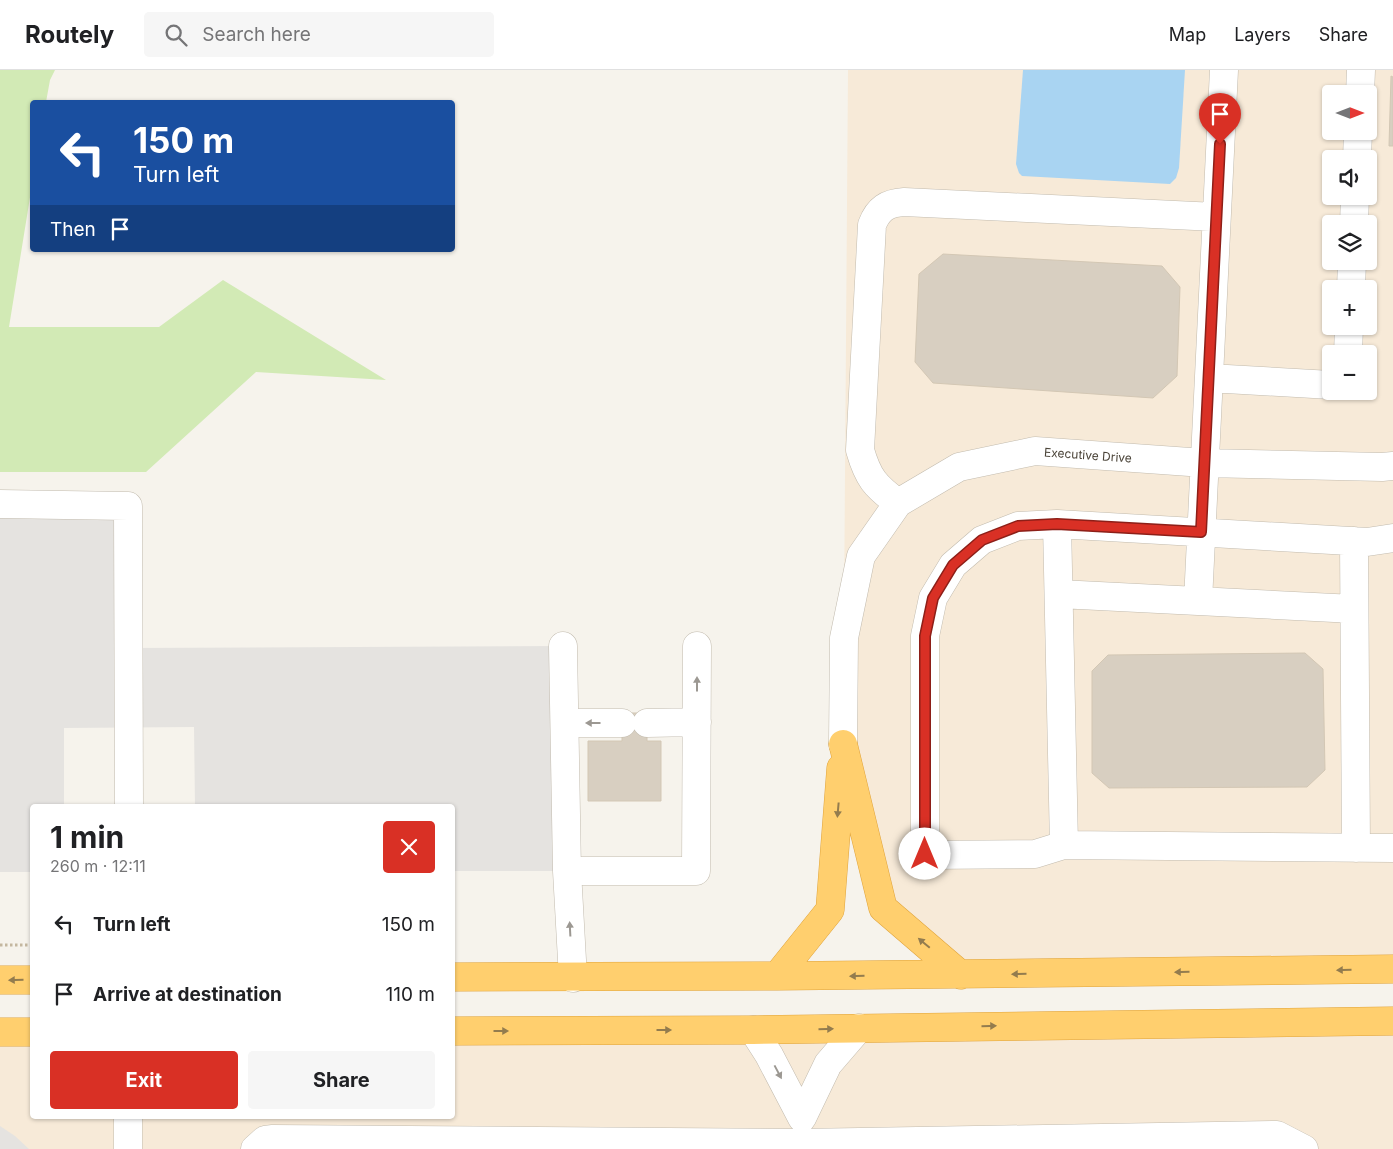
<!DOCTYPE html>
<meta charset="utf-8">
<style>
body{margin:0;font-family:Inter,sans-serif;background:#f6f6f6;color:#202124;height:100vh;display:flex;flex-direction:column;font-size:19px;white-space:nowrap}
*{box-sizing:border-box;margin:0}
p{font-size:16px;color:#757577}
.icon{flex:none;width:28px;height:28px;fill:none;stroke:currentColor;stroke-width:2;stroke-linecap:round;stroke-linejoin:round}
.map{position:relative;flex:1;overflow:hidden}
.side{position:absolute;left:30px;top:734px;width:425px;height:315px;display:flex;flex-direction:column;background:#fff;border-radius:5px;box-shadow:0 1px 4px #0004}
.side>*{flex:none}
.guide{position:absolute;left:30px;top:30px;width:425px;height:152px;border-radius:5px;box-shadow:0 1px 4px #0004;background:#1a4fa0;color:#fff;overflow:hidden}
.needle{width:32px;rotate:90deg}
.buttons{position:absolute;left:1322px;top:15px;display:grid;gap:10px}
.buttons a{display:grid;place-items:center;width:55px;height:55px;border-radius:5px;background:#fff;box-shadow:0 1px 4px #0004;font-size:25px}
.pin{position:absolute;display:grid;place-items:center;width:42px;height:42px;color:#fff;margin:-51px -21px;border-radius:50% 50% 50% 0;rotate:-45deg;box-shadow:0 0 5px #0007}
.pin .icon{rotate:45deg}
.me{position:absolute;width:55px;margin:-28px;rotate:0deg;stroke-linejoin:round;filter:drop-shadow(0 0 4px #0008)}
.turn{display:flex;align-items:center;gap:18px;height:105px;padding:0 20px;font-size:22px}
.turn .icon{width:65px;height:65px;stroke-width:2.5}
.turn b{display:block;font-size:35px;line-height:42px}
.then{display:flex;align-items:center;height:48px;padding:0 20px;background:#0003;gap:10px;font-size:19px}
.round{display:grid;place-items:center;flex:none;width:52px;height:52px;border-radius:5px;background:#f6f6f6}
.summary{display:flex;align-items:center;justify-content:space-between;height:85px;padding:0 20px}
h1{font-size:30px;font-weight:700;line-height:38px}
.primary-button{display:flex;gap:10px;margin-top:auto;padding:10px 20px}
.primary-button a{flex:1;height:58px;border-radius:5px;background:#d93025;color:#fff;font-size:20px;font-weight:700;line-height:58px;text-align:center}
.primary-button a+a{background:#f6f6f6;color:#202124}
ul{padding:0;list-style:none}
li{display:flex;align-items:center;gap:15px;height:70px;padding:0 20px}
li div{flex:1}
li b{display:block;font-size:19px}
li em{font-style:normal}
header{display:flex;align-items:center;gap:30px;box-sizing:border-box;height:70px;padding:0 25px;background:#fff;border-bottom:1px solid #e0e0e0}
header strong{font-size:24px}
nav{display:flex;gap:28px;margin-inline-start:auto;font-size:18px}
.search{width:350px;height:45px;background:#f6f6f6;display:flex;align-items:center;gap:12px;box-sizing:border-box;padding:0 18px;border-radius:5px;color:#757577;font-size:19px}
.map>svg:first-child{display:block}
.commercial{fill:#f7ead8;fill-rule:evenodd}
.green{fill:#d2eab5}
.parking{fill:#e5e3e0}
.water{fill:#a9d4f2}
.building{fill:#d8cfc1;stroke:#d3c7b4}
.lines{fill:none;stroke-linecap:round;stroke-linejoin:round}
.minor-casing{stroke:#c2bbae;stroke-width:29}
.highway-casing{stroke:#e0a43c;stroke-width:29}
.path{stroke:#c4b79f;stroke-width:3;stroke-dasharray:2.5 2.5;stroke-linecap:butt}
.minor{stroke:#fff;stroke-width:28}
.highway{stroke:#ffcf6e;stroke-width:28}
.oneway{fill:#9c9892}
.oneway2{fill:#937c4e}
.route-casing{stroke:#8d1f18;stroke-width:12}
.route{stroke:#d93025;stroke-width:9}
.labels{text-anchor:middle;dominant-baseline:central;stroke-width:4;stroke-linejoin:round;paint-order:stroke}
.street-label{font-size:12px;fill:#4b4439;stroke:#fff}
</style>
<header>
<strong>Routely</strong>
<div class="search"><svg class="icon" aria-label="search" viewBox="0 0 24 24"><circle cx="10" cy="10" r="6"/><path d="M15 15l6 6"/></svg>Search here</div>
<nav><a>Map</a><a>Layers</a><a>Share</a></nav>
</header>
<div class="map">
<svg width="1393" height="1079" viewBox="0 0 1393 1079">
<rect width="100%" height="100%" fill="#f6f3ec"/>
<path class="commercial" d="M848,0H1393V899L961,905L883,838L843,674ZM1331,24H1369V61H1331ZM1331,89H1369V126H1331ZM1331,154H1369V191H1331ZM1331,219H1369V256H1331ZM1331,284H1369V321H1331Z
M1393,951V1079H0V962H32V1046H452L453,961Z"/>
<path class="green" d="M0,0H55L50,10L46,32H32V115L9,257H159L223,210L386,310L256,302L146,402H0Z"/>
<path class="parking" d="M0,434L128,436L129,578L563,576L567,801H453L452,736H195L194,657L64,658V736H32V802H0Z
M0,1056L15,1066L29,1079H0Z"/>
<path class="water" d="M1023,0H1185L1179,98L1176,108L1170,114L1022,106L1019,103L1016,94Z"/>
<path class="building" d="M1391,6L1393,7V76H1389Z
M943,184L1162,196L1180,217L1177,306L1153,328L933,313L915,292L919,204Z
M1305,583L1323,599L1325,700L1307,717L1109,718L1092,703V601L1108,585Z
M622,643H647V671H661V731H588V671H622Z"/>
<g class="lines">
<g class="minor-casing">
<path id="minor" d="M1360,24L1361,0
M1357,89L1358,61
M1354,154L1355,126
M1351,219L1352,191
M1348,284L1349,256
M1209,308L1331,315
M898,433C875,416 868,408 860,380L872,155C878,139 887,133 904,132L1216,147
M0,434L128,436L129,736
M1057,454L1064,775
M1393,468L1367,472L1057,454L1018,456L982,470L953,495L933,528L925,566V785L1035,784L1064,775L1393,778
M1354,471L1356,778
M1059,524L1354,539
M1198,531L1224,0
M563,576L567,801L573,908
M565,653H622
M647,653L697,652
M843,674L844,568L861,486L898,433L959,397L1035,381L1204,393L1382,397L1393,396
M567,801H696L697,576
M753,960L769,985L802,1048L828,994L859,958
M128,1079V1046
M255,1079L265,1070L273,1069L802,1073L1277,1065L1304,1079"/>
</g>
<g class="highway-casing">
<path id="highway" d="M843,674L883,838L961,905
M777,906L830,840L841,698
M452,907L777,906L1393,899
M0,910H32
M452,961L753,960L1393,951
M0,962H32"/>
</g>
<path class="path" d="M0,875H32"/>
<use href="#minor" class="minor"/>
<use href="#highway" class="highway"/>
</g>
<defs><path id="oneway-solid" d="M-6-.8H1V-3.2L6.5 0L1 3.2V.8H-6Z" transform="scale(1.25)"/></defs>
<g class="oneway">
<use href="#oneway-solid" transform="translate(697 614) rotate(-90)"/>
<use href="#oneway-solid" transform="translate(593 653) rotate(180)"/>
<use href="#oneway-solid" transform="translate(570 859) rotate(-93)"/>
<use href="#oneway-solid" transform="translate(778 1002) rotate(62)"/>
</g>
<g class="oneway2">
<use href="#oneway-solid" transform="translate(838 740) rotate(95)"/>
<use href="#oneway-solid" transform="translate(924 873) rotate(-140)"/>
<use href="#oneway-solid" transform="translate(1344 900) rotate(179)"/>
<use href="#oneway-solid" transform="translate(1182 902) rotate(179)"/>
<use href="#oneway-solid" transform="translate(1019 904) rotate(179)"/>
<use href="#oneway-solid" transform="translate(857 906) rotate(179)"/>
<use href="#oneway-solid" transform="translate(16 910) rotate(179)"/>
<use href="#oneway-solid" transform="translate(989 956) rotate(-1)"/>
<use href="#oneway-solid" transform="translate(826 959) rotate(-1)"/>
<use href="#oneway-solid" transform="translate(664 960)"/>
<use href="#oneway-solid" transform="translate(501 961)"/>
</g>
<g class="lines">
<g class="route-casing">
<path id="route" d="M925,784V566L933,528L953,495L982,470L1018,456L1057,454L1201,462L1220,74"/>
</g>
<use href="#route" class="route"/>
</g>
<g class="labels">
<g class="street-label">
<text transform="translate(1088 385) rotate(4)">Executive Drive</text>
</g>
</g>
</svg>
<div class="buttons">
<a><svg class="needle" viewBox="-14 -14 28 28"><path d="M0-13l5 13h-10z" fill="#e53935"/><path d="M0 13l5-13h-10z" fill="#757577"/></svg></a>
<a><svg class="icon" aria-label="sound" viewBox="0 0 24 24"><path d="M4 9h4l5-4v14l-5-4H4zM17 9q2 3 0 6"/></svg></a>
<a><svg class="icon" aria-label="layers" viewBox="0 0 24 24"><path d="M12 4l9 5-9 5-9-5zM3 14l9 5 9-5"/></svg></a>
<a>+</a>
<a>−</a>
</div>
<div class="pin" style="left:1220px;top:74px;background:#d93025"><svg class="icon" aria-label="arrive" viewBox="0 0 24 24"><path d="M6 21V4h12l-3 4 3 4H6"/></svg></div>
<svg class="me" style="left:925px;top:784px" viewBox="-20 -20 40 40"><circle r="19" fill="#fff"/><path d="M0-13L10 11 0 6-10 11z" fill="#d93025"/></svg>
<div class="guide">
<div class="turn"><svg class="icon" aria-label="left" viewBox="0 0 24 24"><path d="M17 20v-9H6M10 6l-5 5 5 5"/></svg><div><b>150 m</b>Turn left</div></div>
<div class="then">Then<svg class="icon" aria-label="arrive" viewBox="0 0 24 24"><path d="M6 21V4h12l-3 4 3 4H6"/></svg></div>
</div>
<section class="side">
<div class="summary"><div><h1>1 min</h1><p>260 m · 12:11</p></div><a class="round" style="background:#d93025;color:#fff"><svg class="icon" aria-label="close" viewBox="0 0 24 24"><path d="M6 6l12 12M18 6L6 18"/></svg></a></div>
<ul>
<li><svg class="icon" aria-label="left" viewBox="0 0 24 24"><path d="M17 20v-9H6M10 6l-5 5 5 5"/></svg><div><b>Turn left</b></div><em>150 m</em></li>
<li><svg class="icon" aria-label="arrive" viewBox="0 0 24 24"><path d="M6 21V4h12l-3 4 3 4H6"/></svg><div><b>Arrive at destination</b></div><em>110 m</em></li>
</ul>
<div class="primary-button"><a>Exit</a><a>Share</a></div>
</section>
</div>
